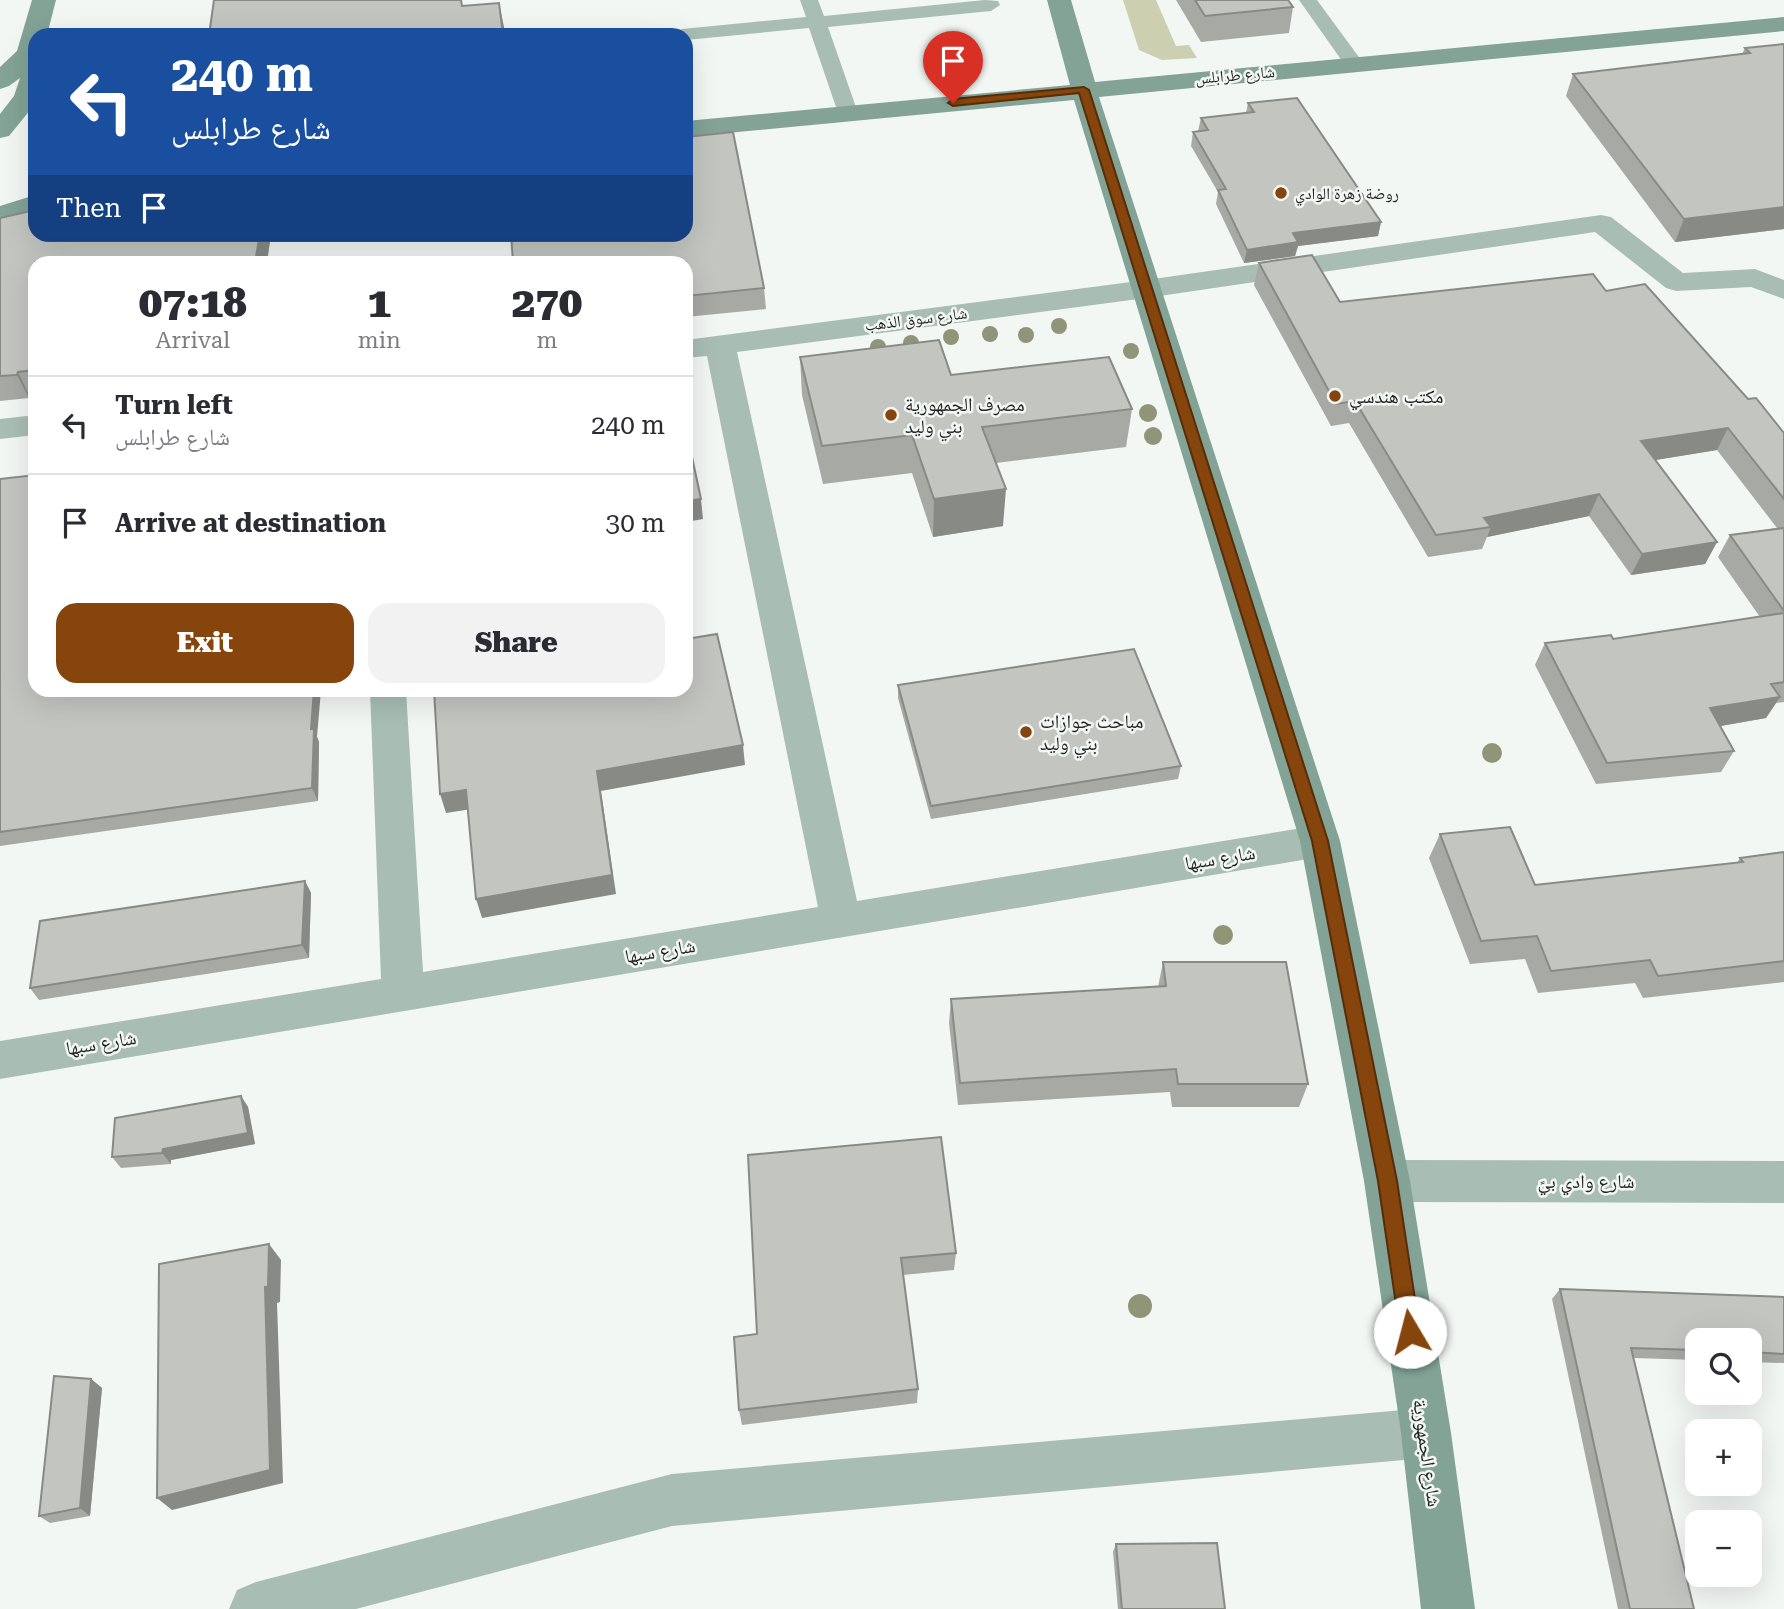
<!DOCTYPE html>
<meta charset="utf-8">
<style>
body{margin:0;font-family:"Roboto Serif","Noto Naskh Arabic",serif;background:#f2f2f3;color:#2b2b33;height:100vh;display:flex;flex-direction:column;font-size:26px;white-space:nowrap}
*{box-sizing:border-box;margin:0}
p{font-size:23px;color:#7c7c81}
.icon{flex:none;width:38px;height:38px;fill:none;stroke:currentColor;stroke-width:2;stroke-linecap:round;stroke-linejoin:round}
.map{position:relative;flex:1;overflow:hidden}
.details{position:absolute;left:28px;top:256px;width:665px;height:441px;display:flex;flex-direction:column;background:#fff;border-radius:21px;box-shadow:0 7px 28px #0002}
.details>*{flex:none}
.hud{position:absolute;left:28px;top:28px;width:665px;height:214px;border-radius:21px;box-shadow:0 7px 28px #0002;background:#1a4fa0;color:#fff;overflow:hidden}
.tools{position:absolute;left:1685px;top:1328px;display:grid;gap:14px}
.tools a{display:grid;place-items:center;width:77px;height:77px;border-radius:14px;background:#fff;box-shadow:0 7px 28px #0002;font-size:35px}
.pin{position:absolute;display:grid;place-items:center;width:60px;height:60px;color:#fff;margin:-72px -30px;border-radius:50% 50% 50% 0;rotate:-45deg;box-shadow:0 0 7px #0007}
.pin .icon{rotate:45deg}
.me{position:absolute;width:77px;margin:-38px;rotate:352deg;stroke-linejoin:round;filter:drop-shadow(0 0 5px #0008)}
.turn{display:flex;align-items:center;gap:24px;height:147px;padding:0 28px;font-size:32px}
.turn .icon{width:91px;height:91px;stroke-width:2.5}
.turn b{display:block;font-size:49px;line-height:60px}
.then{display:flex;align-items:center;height:66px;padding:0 28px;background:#0003;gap:14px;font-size:26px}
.eta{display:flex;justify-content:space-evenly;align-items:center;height:119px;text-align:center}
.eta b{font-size:42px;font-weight:800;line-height:49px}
.primary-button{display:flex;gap:14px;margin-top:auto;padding:14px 28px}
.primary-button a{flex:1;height:80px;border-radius:21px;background:#85450c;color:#fff;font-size:28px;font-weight:800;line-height:80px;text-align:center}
.primary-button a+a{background:#f2f2f3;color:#2b2b33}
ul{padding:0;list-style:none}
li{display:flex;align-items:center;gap:21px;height:98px;padding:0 28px;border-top:2px solid #e1e1e2}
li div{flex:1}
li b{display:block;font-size:26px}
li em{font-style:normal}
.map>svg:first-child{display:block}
.green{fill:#ccd0b1}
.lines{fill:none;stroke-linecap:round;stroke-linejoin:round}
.lane{fill:#a8beb5;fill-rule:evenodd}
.street{fill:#a8beb5;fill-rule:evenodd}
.secondary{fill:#82a396;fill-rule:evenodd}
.tree{fill:#919577}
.wall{fill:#a7a9a5}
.shaded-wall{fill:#888a86}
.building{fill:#c2c5c0;stroke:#888a86;stroke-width:2}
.route{fill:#85450c;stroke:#562d08;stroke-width:2}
.poi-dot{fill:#85450c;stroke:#f2f7f3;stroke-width:2.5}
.labels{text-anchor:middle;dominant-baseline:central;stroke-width:5;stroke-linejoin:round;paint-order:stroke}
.far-street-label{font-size:16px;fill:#232423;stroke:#f2f7f3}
.far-poi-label{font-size:16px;fill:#232423;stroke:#f2f7f3;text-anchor:start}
.poi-label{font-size:19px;fill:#232423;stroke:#f2f7f3;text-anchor:start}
.street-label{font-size:19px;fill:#232423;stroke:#f2f7f3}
</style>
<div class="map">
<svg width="1784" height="1609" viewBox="0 0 1784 1609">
<rect width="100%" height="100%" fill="#f2f7f3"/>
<path class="green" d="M1123,0H1156L1176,46L1189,45L1197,58L1162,60L1139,50Z"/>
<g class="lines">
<path class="lane" d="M800,0H818L824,16L985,0L998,1L1000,5L991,11L828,27L858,113L855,117H841L838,113L809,28L686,40V35H672L682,29L806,17Z
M1299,0H1317L1364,64L1361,68H1347Z"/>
<path class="street" d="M1601,215L1611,217L1683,273L1755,269L1784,280V299L1751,287L1676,291L1666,288L1595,232L1146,298L737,352L857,901L1320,825L1334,830L1340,841L1334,852L1320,857L0,1079V1041L381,979L370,690H406L423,972L818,907L707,356L686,358V340L1146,280Z
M35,415V435L0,439V419Z
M1387,1160L1784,1161V1203L1387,1202L1371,1196L1364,1181L1371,1166Z
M1426,1408L1444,1415L1451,1433L1444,1451L1426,1458L672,1526L356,1609H229L237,1590L256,1582L672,1474Z"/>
<path class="secondary" d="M32,0H56L47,35H35V104L9,136L0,138V114L14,96L20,78L9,86L0,89V67L17,51Z
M1047,0H1071L1095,82L1784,17V31L1099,97L1340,841L1410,1181L1451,1433L1475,1609H1421L1401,1433L1364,1181L1300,841L1074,100L686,137V121L1070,85Z
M35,195V213L0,224V206Z"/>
</g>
<g class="tree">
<circle cx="1059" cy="326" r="8"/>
<circle cx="990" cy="334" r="8"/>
<circle cx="1026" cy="335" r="8"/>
<circle cx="951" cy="337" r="8"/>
<circle cx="911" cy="343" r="8"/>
<circle cx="878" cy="347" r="8"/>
<circle cx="1131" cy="351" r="8"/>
<circle cx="1148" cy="413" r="9"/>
<circle cx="1153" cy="436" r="9"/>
<circle cx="1492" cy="753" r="10"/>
<circle cx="1223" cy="935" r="10"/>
<circle cx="1140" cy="1306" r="12"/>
</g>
<path class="wall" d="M1176,0H1288L1293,7L1289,33L1201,42Z
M1784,44V229L1675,242L1566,96L1573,74L1742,54L1745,48Z
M1248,103L1381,222L1378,236L1298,246L1295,256L1244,263L1216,204L1218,192L1191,146L1193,132L1198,131L1201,118L1246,113Z
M0,218L35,234H271L267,262H35V395H29V398L0,401Z
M686,262L764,288L766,309L686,317Z
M1259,263L1340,302L1606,291L1748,399L1784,433V702L1776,703L1766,718L1720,726L1734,751L1721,772L1596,784L1535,665L1545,643L1613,639L1760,617L1718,557L1730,535L1777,528L1717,450L1655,460L1717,542L1705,564L1631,575L1589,516L1487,537L1482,549L1428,557L1349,423L1331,426L1254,285Z
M800,357L951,375L1132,409L1126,447L996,463L1003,526L933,537L912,473L823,484L802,395Z
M0,479L317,737L319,742L318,801L0,846Z
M898,685L1181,766L1178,779L931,819L898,698Z
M1440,834L1535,885L1737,863L1740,858L1784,852V982L1643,998L1635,983L1538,993L1525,959L1470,964L1429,858Z
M305,881L311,893L309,958L39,1000L30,988Z
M1163,962L1308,1084L1299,1107H1172L1170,1092L958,1105L949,1023L951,999L1158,987Z
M241,1096L248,1107L255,1144L171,1160V1164L121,1168L112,1157Z
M748,1155L956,1253L954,1270L903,1275L918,1389L917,1403L742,1425L739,1410L757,1334Z
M1560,1289L1784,1297V1363L1750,1362V1340H1698V1360L1633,1358L1694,1609H1618L1552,1299Z
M91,1379L102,1388L90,1516L50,1523L39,1516Z
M1116,1544L1225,1609H1118L1113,1552Z"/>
<path class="shaded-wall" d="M499,3L504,27L505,35H503Z
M1784,207V229L1675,242L1684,219Z
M1381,222L1378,236L1298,246L1295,256L1244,263L1247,250L1293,233Z
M260,234H271L267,262H255Z
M18,372L29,395V398L17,375Z
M1728,428L1717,450L1631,464L1641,441Z
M1006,489L1003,526L933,537L934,499Z
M1599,494L1589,516L1487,537L1491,527L1484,518Z
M701,499L703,519L686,522V501Z
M1717,542L1705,564L1631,575L1642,554Z
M314,690H321L317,737L319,742L318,801L312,788L311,729Z
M1780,697L1766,718L1698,730L1710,708Z
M743,745L745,765L601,791L616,894L482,918L476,899L597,771Z
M466,790L472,809L446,813L440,794Z
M305,881L311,893L309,958L302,945Z
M241,1096L248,1107L255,1144L171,1160V1164L162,1153L163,1149Z
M269,1244L281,1260L280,1302L277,1303L283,1483L172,1510L157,1498L265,1287Z
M91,1379L102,1388L90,1516L80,1508Z"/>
<path class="building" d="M214,0H461L462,6L499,3L503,35H209Z
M1195,0H1288L1293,7L1205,16Z
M1784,44V207L1684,219L1573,74L1750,53L1745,48Z
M1297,98L1381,222L1293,233L1298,242L1247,250L1218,190L1226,189L1193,132L1208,130L1201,118L1254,112L1248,103Z
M733,132L764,288L686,296V262H513L511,234H686V137Z
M35,210V234H260L255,262H35V370L18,372L17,375L0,376V218Z
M1312,255L1340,302L1593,274L1606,291L1645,284L1748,399L1756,398L1784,433V499L1728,428L1641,441L1717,542L1642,554L1599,494L1484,518L1491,527L1436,535L1355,401L1336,404L1259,263Z
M939,340L951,375L1109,357L1132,409L982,427L1006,489L934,499L912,435L822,446L800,357Z
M686,429L701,499L686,501Z
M35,475V690H314L311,729H314L312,788L0,832V479Z
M1784,528V611L1730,535Z
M1784,613V682L1771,684L1780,697L1710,708L1734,751L1607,763L1545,643L1611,635L1613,639Z
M717,634L743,745L597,771L612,875L476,899L466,790L440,794L434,690H686V639Z
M1134,649L1181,766L931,806L898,685Z
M1510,827L1535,885L1743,862L1740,858L1784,852V961L1658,976L1650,960L1551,971L1537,936L1481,941L1440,834Z
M305,881L302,945L30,988L40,921Z
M1163,962H1286L1308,1084H1178L1176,1069L960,1083L951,999L1166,986Z
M241,1096L248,1133L163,1149L162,1153L112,1157L115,1118Z
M941,1137L956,1253L901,1258L918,1389L739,1410L734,1337L757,1334L748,1155Z
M269,1244L268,1287H265L270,1470L157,1498L159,1264Z
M1560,1289L1784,1297V1354L1750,1352V1340H1698V1350L1631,1348L1694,1609H1630Z
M54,1376L91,1379L80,1508L39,1516Z
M1217,1543L1225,1609H1122L1116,1544Z"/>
<path class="route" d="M1084,87L1089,90L1328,841L1397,1181L1420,1332L1417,1339L1410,1342L1403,1339L1400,1332L1378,1181L1312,841L1079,93L953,106L948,103L953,99Z"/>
<g class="poi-dot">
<circle cx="1281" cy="193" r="7"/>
<circle cx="1335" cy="396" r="7"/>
<circle cx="891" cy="415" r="7"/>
<circle cx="1026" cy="732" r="7"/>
</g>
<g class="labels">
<g class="far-street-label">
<text transform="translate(1235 75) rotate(-5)">شارع طرابلس</text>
<text transform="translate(916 319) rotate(-7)">شارع سوق الذهب</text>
</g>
<g class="far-poi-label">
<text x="1295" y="193">روضة زهرة الوادي</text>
</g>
<g class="poi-label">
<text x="1349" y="396">مكتب هندسي</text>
<text x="905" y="404">مصرف الجمهورية<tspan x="905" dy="22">بني وليد</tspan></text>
<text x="1040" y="721">مباحث جوازات<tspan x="1040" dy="22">بني وليد</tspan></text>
</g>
<g class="street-label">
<text transform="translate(1220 858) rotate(-9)">شارع سبها</text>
<text transform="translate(660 951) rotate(-9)">شارع سبها</text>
<text transform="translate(101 1043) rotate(-9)">شارع سبها</text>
<text x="1586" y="1181">شارع وادي بيً</text>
<text transform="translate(1427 1453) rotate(82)">شارع الجمهورية</text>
</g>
</g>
</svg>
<div class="tools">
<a><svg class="icon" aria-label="search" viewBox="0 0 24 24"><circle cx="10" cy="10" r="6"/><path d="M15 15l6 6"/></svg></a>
<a>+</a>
<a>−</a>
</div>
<div class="pin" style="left:953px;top:103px;background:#d93025"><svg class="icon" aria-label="arrive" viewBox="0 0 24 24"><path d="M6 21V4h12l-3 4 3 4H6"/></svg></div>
<svg class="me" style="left:1410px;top:1332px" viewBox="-20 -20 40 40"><circle r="19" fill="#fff"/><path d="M0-13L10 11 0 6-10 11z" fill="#85450c"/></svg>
<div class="hud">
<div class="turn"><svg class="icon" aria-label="left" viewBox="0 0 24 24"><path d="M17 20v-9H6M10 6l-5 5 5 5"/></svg><div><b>240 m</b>شارع طرابلس</div></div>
<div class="then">Then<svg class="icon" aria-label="arrive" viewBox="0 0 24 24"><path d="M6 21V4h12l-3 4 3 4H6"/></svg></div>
</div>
<section class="details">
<div class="eta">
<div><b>07:18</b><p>Arrival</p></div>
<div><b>1</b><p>min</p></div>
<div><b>270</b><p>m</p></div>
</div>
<ul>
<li><svg class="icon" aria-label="left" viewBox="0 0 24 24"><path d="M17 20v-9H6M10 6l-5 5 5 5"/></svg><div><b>Turn left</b><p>شارع طرابلس</p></div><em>240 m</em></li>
<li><svg class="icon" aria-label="arrive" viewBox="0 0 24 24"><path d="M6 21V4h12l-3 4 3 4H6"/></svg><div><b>Arrive at destination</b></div><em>30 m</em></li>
</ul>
<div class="primary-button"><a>Exit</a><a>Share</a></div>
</section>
</div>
